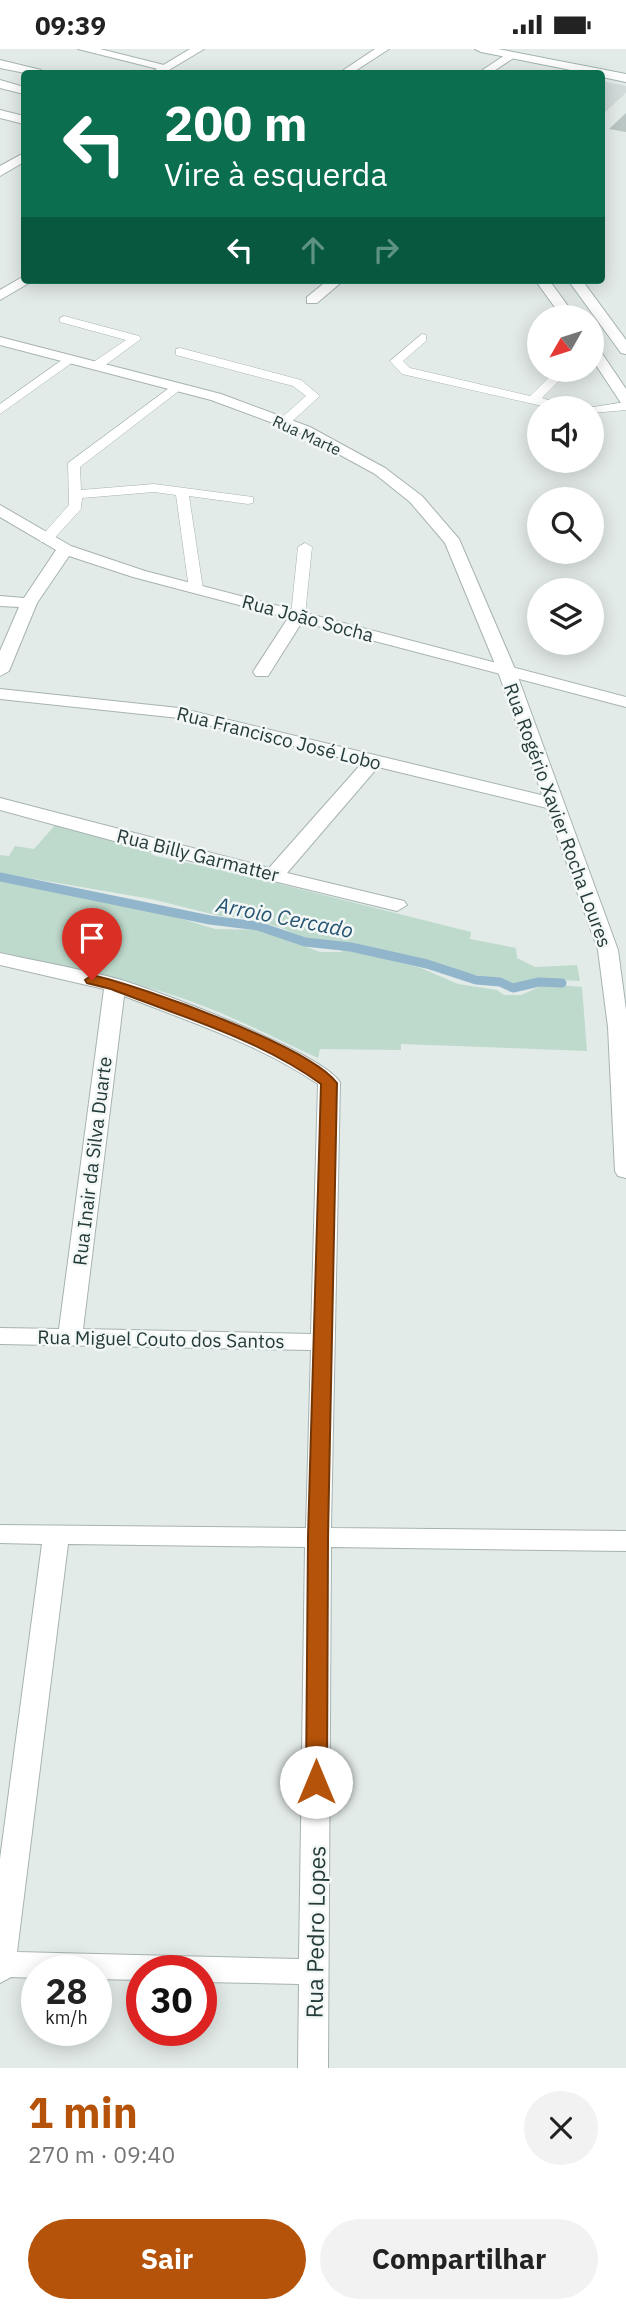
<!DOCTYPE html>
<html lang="pt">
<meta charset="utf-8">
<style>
body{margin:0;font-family:"IBM Plex Sans",sans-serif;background:#f2f2f2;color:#222;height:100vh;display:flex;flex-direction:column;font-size:26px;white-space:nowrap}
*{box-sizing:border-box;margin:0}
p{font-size:23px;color:#767676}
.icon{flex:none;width:38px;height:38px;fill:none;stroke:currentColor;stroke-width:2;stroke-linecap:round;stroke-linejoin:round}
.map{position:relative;height:2019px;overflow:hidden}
.sheet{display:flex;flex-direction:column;background:#fff;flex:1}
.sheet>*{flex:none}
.top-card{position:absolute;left:21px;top:21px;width:584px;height:214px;border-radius:7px;box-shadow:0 4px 18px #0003;background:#0b6e4f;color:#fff;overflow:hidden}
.needle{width:46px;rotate:231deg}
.buttons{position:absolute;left:527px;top:256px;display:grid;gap:14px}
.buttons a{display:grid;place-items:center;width:77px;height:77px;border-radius:50%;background:#fff;box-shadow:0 4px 18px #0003;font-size:35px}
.speed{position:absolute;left:21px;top:1906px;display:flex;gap:14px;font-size:35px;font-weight:700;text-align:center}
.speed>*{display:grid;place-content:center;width:91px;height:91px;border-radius:50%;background:#fff;box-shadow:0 4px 18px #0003;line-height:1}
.speed small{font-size:18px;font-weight:400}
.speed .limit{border:10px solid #d22;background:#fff;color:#111}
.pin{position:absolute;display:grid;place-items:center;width:60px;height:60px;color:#fff;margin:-72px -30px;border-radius:50% 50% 50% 0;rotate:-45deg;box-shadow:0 0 7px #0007}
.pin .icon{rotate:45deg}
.me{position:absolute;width:77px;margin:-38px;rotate:0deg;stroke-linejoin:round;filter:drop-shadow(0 0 5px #0008)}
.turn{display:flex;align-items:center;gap:24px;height:147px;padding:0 28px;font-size:32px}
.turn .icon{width:91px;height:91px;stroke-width:2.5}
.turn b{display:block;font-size:49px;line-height:60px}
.lanes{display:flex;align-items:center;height:66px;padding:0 28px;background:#0003;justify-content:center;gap:35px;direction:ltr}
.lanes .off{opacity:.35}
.round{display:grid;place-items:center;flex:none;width:74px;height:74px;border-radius:37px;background:#f2f2f2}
.head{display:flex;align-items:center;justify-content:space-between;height:119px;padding:0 28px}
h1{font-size:42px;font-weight:700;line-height:52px;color:#b45309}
.primary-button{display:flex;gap:14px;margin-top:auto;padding:14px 28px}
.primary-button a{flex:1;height:80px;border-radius:42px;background:#b45309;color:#fff;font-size:28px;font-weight:700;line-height:80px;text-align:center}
.primary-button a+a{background:#f2f2f2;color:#222}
.status{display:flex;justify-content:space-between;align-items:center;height:49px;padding:0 35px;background:#fff;direction:ltr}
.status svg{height:19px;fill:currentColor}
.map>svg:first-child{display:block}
.built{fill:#d1dbd9}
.green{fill:#bedacc}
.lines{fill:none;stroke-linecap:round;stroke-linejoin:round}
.stream{stroke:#91b5cb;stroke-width:9}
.building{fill:#b9c6c3}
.service-casing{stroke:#a6b3b1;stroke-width:1}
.minor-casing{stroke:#a6b3b1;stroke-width:2}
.tertiary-casing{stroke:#a6b3b1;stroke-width:2}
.secondary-casing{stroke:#a0b3b0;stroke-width:2}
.service{fill:#fff;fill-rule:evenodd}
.minor{fill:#fff;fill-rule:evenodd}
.tertiary{fill:#fff;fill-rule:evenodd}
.secondary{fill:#fff;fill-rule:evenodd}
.route{fill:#b45309;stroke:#753606;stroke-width:2}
.labels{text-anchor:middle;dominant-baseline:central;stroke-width:5;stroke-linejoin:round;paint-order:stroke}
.far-street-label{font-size:16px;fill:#253b3a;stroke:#f3f8f7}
.street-label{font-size:19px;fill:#253b3a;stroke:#f3f8f7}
.water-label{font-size:21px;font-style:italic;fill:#255371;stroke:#f3f8f7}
.near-street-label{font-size:23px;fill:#253b3a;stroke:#f3f8f7}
</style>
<div class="status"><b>09:39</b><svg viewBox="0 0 49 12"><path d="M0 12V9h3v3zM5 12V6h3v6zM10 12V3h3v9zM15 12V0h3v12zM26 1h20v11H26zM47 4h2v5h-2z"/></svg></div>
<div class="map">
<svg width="626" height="2019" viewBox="0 0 626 2019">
<rect width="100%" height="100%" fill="#e3ebe9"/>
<path class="built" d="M602,32L626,37V44L602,66Z"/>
<path class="green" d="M56,775L147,802L155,807L240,825L471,883L470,890L516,899L517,909L535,918L577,916L580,932L539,930L519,936L511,935L505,930L460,924L412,908L349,895L305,890L282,879L246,869L220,867L151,850L0,824V806L9,807L15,797L34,800Z
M0,832L169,866L215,880L262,881L320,903H341L347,900L421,919L458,935L497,941L504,946H521L546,935L582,938L587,1002L401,995V1001L320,1000L318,1009C281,992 244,973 206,958C140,932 69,919 0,903Z"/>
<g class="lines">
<path class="stream" d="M0,828L210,871L258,877L305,893L351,898L427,915L476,931L500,933L513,939L539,933L562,934"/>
</g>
<path class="building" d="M626,64V83L609,80Z"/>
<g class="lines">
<g class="service-casing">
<path id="service" d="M64,267L139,287L141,290L100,320H92V314L126,291L60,273V269Z
M422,285L426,286V292L403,312L410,319L530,347L557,320H565V326L542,349L574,359H551L402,325L390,312Z
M180,299L301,331L320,347L288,376H280V370L306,347L293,337L176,306V300Z
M69,306L75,310L73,313L0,365V355Z
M176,334L182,338L180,341L80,418L81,441L154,435L253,448V454L248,455L189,447L203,540L196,544L189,540L176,446L154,443L82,449L81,460L51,493H41L39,490L69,456L68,414Z
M626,353V361L592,364V359H587Z
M305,494L312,498L305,566L298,570L291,566L298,498Z"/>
</g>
<g class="minor-casing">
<path id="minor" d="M78,0H100L172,18L166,22Z
M375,0H389L352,24H339Z
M508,4L518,6L491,24H478Z
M0,61L24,67V75L0,69Z
M24,227V231H31L29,234L0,251V241Z
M328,231H344L317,254H307V248Z
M0,456L71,497L145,522L626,648V658L302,573L268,627H256L253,623L288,569L133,528L69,507L37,554L9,622L0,627V602L19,558L0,557V547L24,549L56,501L0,468Z
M0,640L179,659L562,751L564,755L555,761L378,718L287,824L404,852L407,856L397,862L162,805L0,761V749L269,819L362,714L179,669L0,650Z
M0,904C40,913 82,920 121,931C161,943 320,1003 340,1033L331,1479L626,1482V1502L331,1498L328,2019H298L299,1935L201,1933V1922H142V1931L96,1930V1922H37V1929L11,1928L0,1934V1810L42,1495L0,1494V1476L306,1479L311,1301L0,1295V1279L59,1280L104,940L0,916ZM124,947C190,973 259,995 318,1035L311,1285L83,1280ZM68,1495L305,1498L299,1910L17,1903Z"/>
</g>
<g class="tertiary-casing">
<path id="tertiary" d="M190,0H204L164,24H150Z
M0,11L41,21L43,24H25L0,19Z
M0,31L24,38V45L0,39Z
M24,104V113L0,127V117Z
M535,231H549L576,268H562Z
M568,231H582L626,291V305L621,304Z
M0,288L221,345L310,378L385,419L422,447L459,490L515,620L618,901L626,961V1129L618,1127L615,1122L608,978L598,901L497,620L445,494L410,453L375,425L300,384L211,351L0,296Z
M592,296L597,297L626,340V355L621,354L592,310Z"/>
</g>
<g class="secondary-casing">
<path id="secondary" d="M475,0H498L626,25V33L602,28V24H586L481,3Z"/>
</g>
<use href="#service" class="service"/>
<use href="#minor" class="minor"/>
<use href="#tertiary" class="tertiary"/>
<use href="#secondary" class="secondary"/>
</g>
<path class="route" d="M92,926C141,937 309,997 337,1034L328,1488L327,1733L323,1739L316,1741L309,1739L306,1733L308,1488L321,1035C259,990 182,968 111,940L87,934L85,931Z"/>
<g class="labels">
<g class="far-street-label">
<text transform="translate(307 386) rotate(25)">Rua Marte</text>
</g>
<g class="street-label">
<text transform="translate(308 569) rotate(15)">Rua João Socha</text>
<text transform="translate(279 689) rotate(14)">Rua Francisco José Lobo</text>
<text transform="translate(558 766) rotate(70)">Rua Rogério Xavier Rocha Loures</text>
<text transform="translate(198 806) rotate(14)">Rua Billy Garmatter</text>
<text transform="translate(92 1112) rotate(-83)">Rua Inair da Silva Duarte</text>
<text transform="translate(161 1290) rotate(1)">Rua Miguel Couto dos Santos</text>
</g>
<g class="water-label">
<text transform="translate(285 868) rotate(11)">Arroio Cercado</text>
</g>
<g class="near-street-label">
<text transform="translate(315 1883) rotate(-89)">Rua Pedro Lopes</text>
</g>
</g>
</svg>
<div class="buttons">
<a><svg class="needle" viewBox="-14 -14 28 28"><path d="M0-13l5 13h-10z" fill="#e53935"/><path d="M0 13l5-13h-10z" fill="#767676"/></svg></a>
<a><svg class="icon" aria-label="sound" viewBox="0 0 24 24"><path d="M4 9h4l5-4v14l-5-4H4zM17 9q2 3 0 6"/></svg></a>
<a><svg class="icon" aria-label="search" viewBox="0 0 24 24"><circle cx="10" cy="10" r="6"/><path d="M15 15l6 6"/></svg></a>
<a><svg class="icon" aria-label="layers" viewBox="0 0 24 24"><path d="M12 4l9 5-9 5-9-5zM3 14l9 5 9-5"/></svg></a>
</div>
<div class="speed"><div>28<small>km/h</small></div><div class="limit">30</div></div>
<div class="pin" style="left:92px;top:931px;background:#d93025"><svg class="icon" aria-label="arrive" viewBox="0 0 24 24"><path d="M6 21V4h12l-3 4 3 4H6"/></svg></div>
<svg class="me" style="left:316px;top:1733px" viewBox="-20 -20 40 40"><circle r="19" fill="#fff"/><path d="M0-13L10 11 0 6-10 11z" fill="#b45309"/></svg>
<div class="top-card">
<div class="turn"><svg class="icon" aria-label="left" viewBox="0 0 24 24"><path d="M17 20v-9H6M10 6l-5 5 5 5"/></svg><div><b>200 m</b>Vire à esquerda</div></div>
<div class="lanes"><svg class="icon" aria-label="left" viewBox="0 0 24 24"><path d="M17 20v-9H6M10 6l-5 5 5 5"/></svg><svg class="icon off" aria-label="ahead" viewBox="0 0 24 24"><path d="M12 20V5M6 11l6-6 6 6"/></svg><svg class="icon off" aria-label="right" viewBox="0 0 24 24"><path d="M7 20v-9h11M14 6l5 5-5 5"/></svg></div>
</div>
</div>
<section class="sheet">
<div class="head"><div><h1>1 min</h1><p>270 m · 09:40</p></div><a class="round"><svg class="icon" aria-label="close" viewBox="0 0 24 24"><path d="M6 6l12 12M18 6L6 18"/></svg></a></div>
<div class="primary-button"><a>Sair</a><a>Compartilhar</a></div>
</section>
